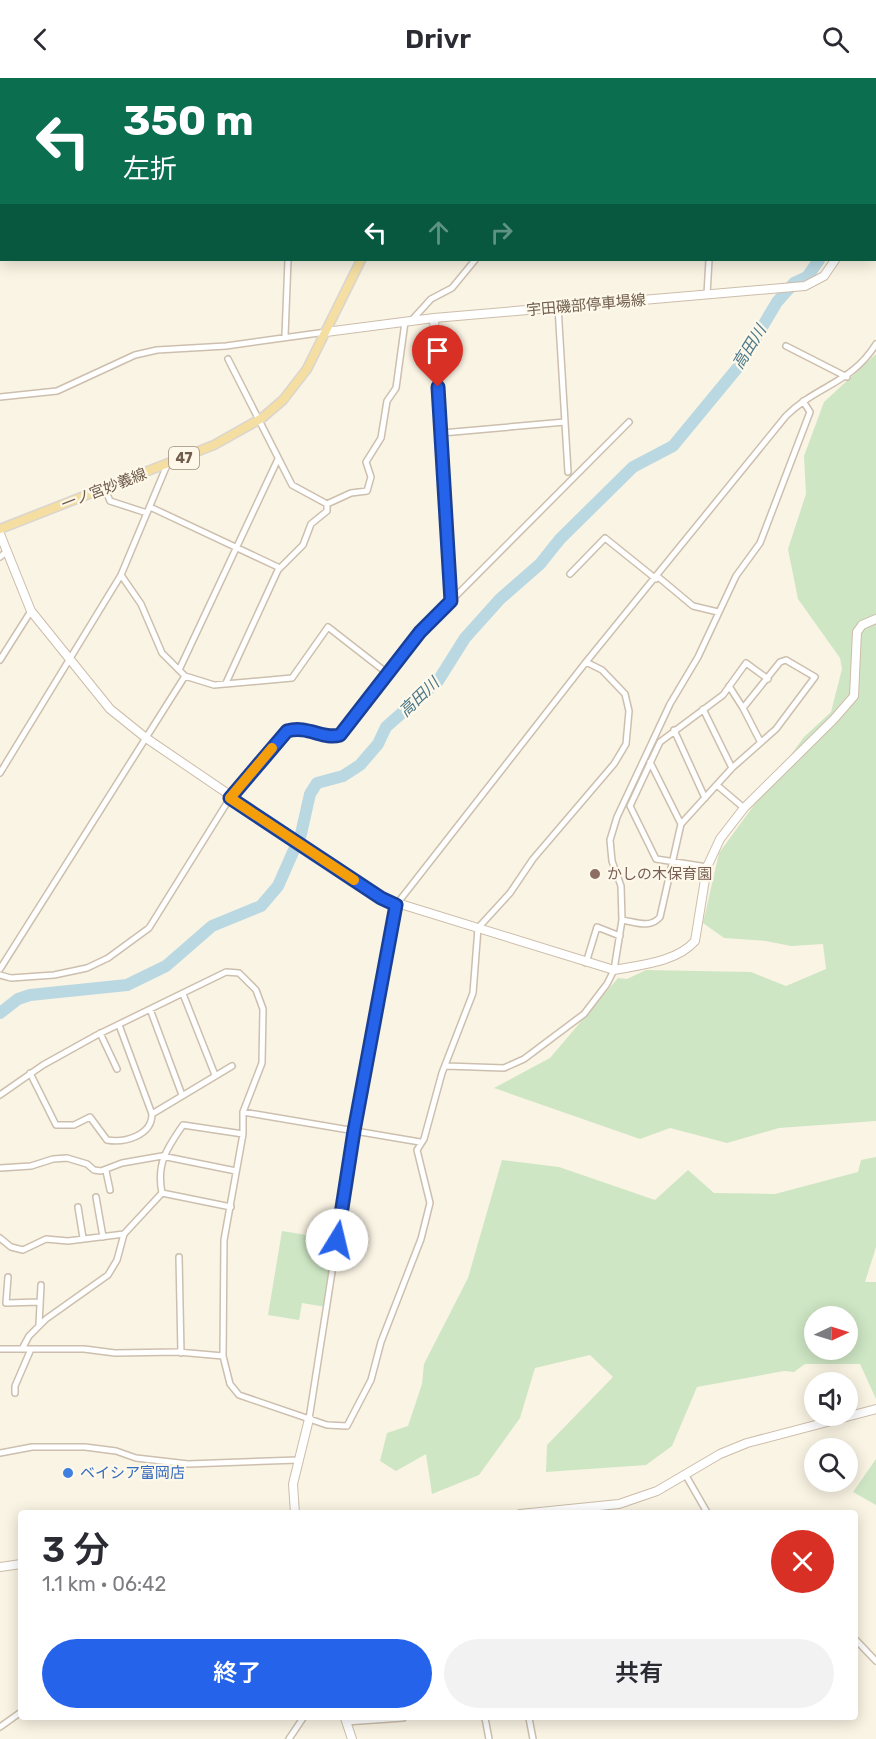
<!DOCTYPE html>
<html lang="ja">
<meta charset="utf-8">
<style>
body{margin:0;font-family:Rubik,"Noto Sans JP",sans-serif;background:#f2f2f3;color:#2b2b33;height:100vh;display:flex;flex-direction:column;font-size:22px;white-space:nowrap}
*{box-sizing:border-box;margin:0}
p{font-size:20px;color:#7c7c81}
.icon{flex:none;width:33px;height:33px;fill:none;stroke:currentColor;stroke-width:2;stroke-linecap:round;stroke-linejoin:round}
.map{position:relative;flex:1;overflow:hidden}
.side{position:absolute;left:18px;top:1432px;width:840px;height:210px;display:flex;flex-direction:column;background:#fff;border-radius:6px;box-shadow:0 3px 15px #0003}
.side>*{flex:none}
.guide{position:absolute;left:0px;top:0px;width:876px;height:183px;box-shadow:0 3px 15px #0003;background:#0b6e4f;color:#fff;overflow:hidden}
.needle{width:39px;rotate:86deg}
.controls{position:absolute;left:804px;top:1228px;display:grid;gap:12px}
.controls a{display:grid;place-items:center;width:54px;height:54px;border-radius:50%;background:#fff;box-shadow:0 3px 15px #0003;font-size:30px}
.pin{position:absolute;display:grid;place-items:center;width:51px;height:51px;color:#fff;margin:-62px -26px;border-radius:50% 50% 50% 0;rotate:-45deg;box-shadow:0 0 6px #0007}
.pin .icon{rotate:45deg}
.me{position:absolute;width:66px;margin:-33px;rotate:9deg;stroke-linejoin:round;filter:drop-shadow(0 0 4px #0008)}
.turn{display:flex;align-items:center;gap:21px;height:126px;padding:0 24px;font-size:27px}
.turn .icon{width:78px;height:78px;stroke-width:2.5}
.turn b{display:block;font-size:42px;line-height:51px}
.lanes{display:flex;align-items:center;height:57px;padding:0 24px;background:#0003;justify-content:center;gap:30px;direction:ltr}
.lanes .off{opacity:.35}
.round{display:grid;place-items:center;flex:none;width:63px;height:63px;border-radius:32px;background:#f2f2f3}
.head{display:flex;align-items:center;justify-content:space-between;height:102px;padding:0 24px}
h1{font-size:36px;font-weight:600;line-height:45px}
.action{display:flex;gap:12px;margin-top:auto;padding:12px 24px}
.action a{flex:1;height:69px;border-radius:36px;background:#2563eb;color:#fff;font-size:24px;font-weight:600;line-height:69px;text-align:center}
.action a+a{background:#f2f2f3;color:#2b2b33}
header{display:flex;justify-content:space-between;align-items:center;height:78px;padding:0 24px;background:#fff;font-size:27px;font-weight:600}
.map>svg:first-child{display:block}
.green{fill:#cee6c4;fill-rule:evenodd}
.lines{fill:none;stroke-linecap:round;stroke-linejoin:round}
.river{stroke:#bad8e2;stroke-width:12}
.street-casing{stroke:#cdbfae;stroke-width:8}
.secondary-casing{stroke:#cdbdaa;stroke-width:10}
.primary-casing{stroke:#dad5d0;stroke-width:11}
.street{stroke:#fff;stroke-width:5}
.secondary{stroke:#fff;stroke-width:8}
.primary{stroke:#f4dea1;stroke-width:8}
.route-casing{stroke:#184099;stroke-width:15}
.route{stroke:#2563eb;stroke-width:10}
.slow{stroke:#f59e0b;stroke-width:10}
.education-dot{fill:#8d6e63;stroke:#fdf8ea;stroke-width:2}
.shop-dot{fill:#3f7fe0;stroke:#fdf8ea;stroke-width:2}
.labels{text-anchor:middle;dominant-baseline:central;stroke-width:4.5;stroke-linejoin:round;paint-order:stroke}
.shield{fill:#fdf8ea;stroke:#9a8c7b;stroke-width:1.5}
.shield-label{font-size:14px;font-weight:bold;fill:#705d4c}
.street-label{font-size:15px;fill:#705d4c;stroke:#fdf8ea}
.education-label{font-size:15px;fill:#785e54;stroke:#fdf8ea;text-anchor:start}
.shop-label{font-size:15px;fill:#366cbe;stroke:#fdf8ea;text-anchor:start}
.water-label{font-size:16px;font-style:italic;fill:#4b7889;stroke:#fdf8ea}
</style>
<header><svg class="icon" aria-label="back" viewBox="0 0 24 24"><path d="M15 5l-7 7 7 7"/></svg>Drivr<svg class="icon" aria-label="search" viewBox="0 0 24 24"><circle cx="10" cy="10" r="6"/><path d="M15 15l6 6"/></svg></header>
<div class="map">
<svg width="876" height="1661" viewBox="0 0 876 1661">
<rect width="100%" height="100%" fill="#faf4e4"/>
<path class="green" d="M876,276V1043L779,1050L727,1065L670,1050L640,1061L494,1010L550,980L618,900L627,901L646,892L751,894L786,908L826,891L823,866L791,868L766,863L724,860L703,845L719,775L804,659L831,634L842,591L840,580L798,521L788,471L806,416L804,378L824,324Z
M876,1079V1169L865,1204H876V1321L860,1286H805L794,1294L784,1293L697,1309L672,1368L646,1387L546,1394L547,1367L613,1299L590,1277L535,1290L520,1340L479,1397L432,1416L426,1376L396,1393L380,1383L387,1355L408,1348L422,1306L424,1286L468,1200L502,1082L559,1089L655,1122L688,1092L714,1115L775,1116L858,1094L861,1082ZM814,1239H848V1261H857L848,1262V1272H814Z
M282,1153L337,1162L326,1229L302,1225L299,1242L268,1237Z
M876,1381V1427L853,1414Z"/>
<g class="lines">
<path class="river" d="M832,0V2
M874,90L876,88
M0,935L18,921L30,917L127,907L166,888L212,848L261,828L278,808L301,756L310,716L317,705L343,698L360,687L378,666L386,649L438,603L465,560L500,521L540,486L560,461L633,389L673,368L739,288L777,224L794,205L807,199L819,182"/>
<g class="street-casing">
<path id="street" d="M550,0L552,1
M491,2L492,0
M713,2V0
M0,42H2
M874,152L876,155
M707,216L709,182
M558,229L568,394
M411,243L431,221L452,210L475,182
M285,258L288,182
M786,268L847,299
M0,319L57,313L135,277L157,272L226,268L326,254
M442,355L565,344
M105,411L110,423L147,435
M327,426L351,415L367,413L371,399L366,384L381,360L387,323L396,310L405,244
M150,429L280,490
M0,479L6,474
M570,496L605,460L656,501
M121,497L141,526L162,575L185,598L214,607L292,600L328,549L387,595
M657,498L693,528L718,534
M0,582L31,533
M179,592L278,381
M226,605L278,492L303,467L311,446L327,433V426L292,407L228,281
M729,608L743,630
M703,631L732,690
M674,652L705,720
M650,684L681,746
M0,695L121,497L167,387
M718,708L744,730
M707,789L656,781L630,728L660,664L723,617L746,585L768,601
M622,842C636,844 650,851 660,839L681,746L732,690L776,651L815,599L786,582L780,584L743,630L760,663
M586,885L597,849L620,858
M0,891L185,598
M0,897L11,900L54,897L87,890L108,880L149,850L230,720L287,653C308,647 323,662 340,657L420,554L629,344
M183,916L215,997
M150,931L182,1017
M100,955L117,991
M446,988L504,990L524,981L584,936L607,906L614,892L622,842L621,808L612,783L610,762L617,739L670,626L698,579L736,498L760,465L810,334L803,323
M30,995L56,1047H74L90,1039L107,1062C124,1065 152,1058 152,1036L119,947
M0,1017L43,987L97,957L226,894L239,895L256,912L263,931L262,985L243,1034
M152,1036L232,988
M420,1064L243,1034V1056L224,1162L223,1278L230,1306L239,1317L327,1347L347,1348L371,1302L381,1264L421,1161L430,1125L417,1072L424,1061L442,995L473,915L478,850L510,815L533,781L614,686L626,666L629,633L625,616L602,592L586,584
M0,1090L31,1088L53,1081L67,1080L87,1086L94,1092L101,1093L122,1085L162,1078L236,1093
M106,1093L110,1112
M162,1115L231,1129
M96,1119L103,1159
M78,1129L83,1160
M0,1160L11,1169L23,1172L46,1161L68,1163L124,1156L162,1115C156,1086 167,1070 183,1047L243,1056
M179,1179L181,1275
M8,1199L6,1225L40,1224
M39,1247L41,1207
M0,1271H84L115,1275L178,1274L223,1278
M22,1271L29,1258L46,1241L108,1197L117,1182L124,1156
M15,1315V1308L31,1271
M309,1341L354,1053L396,827L586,584L786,338C817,307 851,306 876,266
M0,1375L32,1369H85L116,1373L136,1380L188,1386L298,1382
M685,1396L708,1436
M855,1561L876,1583
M485,1640L489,1661
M529,1640L533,1661
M346,1644L403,1640
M0,1649L21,1634
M289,1661L303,1640"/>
</g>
<g class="secondary-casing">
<path id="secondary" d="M874,102L876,99
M434,240L451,523
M326,254L434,240L805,208L824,198L835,182
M0,456L31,533L110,631L146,660L381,820L614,892C640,887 677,884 695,863L707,789L720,761L744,730L834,641L854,618L857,554L862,547L876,541
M295,1436L293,1406L309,1341
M520,1436L619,1426L657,1413L720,1376L747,1365L876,1331
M0,1489L21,1486
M345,1640L352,1661"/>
</g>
<g class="primary-casing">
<path id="primary" d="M450,2L451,0
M0,451L214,367L262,340L283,322L307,291L361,182"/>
</g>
<use href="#street" class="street"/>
<use href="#secondary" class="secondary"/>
<use href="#primary" class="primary"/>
</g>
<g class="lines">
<g class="route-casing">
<path id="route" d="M337,1162L354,1053L396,827L381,820L230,720L287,653C308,647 323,662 340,657L420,554L451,523L438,309"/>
</g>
<use href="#route" class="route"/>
<path class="slow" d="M272,670L230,720L354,802"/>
</g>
<circle class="education-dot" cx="595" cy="796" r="6"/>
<circle class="shop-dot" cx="68" cy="1395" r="6"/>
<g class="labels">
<rect class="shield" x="169" y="369" width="30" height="22" rx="4.5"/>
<g class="shield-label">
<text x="184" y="380">47</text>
</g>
<g class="street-label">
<text transform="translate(586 227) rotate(-5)">宇田磯部停車場線</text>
<text transform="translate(104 411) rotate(-21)">一ノ宮妙義線</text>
</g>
<g class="education-label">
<text x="607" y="796">かしの木保育園</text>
</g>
<g class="shop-label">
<text x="80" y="1395">ベイシア富岡店</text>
</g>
<g class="water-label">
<text transform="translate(749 269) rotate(-58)">高田川</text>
<text transform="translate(419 619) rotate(-44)">高田川</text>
</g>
</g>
</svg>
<div class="controls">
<a><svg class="needle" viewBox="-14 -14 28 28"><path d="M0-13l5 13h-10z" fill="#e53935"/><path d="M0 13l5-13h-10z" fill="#7c7c81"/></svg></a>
<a><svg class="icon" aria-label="sound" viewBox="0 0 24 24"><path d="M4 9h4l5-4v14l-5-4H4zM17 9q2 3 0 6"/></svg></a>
<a><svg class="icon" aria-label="search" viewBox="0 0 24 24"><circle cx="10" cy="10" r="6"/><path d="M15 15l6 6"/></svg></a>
</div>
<div class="pin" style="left:438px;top:309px;background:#d93025"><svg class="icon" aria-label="arrive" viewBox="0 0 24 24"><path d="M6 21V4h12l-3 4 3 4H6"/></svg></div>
<svg class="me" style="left:337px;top:1162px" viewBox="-20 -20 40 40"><circle r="19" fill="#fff"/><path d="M0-13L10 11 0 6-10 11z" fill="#2563eb"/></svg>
<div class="guide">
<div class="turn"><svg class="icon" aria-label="left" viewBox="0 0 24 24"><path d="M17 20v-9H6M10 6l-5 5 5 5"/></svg><div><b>350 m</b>左折</div></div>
<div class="lanes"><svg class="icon" aria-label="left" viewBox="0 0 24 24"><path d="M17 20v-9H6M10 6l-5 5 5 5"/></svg><svg class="icon off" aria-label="ahead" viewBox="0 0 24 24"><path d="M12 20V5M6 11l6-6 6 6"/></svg><svg class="icon off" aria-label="right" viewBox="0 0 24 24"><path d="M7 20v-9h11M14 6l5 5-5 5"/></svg></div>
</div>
<section class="side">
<div class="head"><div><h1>3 分</h1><p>1.1 km · 06:42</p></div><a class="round" style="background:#d93025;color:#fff"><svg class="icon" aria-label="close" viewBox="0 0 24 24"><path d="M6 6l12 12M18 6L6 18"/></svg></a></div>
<div class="action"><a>終了</a><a>共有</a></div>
</section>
</div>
